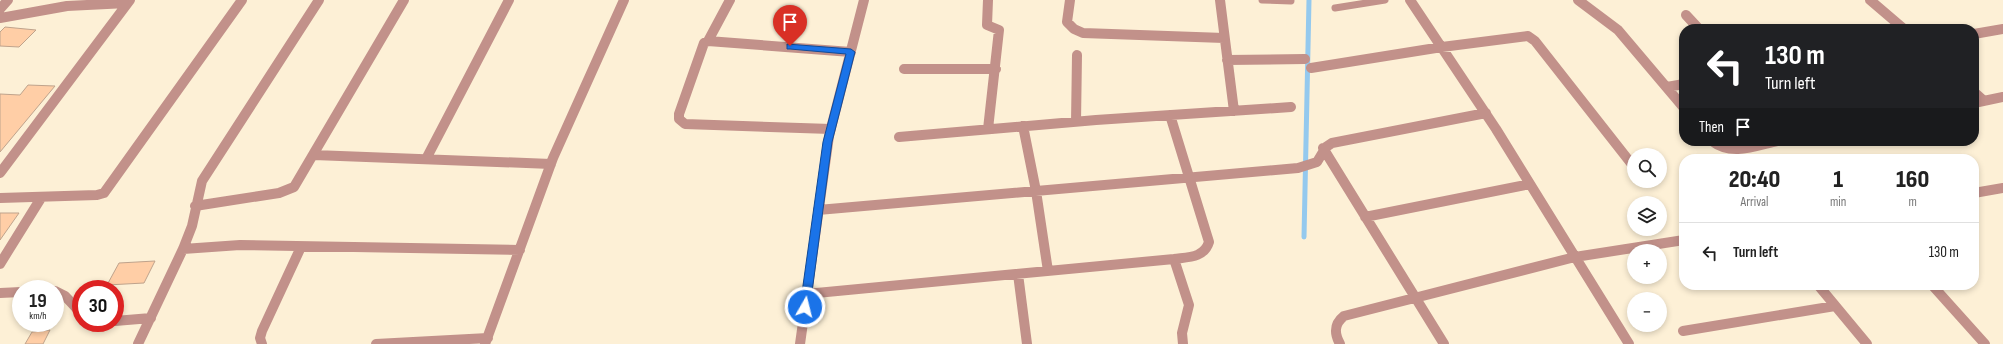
<!DOCTYPE html>
<meta charset="utf-8">
<style>
body{margin:0;font-family:"Sofia Sans Condensed",sans-serif;background:#f2f2f2;color:#222;height:100vh;display:flex;flex-direction:column;font-size:15px;white-space:nowrap}
*{box-sizing:border-box;margin:0}
p{font-size:13px;color:#767676}
.icon{flex:none;width:22px;height:22px;fill:none;stroke:currentColor;stroke-width:2;stroke-linecap:round;stroke-linejoin:round}
.map{position:relative;flex:1;overflow:hidden}
.panel{position:absolute;left:1679px;top:154px;width:300px;height:136px;display:flex;flex-direction:column;background:#fff;border-radius:16px;box-shadow:0 2px 6px #0003}
.panel>*{flex:none}
.banner{position:absolute;left:1679px;top:24px;width:300px;height:122px;border-radius:16px;box-shadow:0 2px 6px #0003;background:#202124;color:#fff;overflow:hidden}
.tools{position:absolute;left:1627px;top:148px;display:grid;gap:8px}
.tools a{display:grid;place-items:center;width:40px;height:40px;border-radius:50%;background:#fff;box-shadow:0 2px 6px #0003;font-size:20px}
.speed{position:absolute;left:12px;top:280px;display:flex;gap:8px;font-size:20px;font-weight:700;text-align:center}
.speed>*{display:grid;place-content:center;width:52px;height:52px;border-radius:50%;background:#fff;box-shadow:0 2px 6px #0003;line-height:1}
.speed small{font-size:10px;font-weight:400}
.speed .limit{border:6px solid #d22;background:#fff;color:#111}
.pin{position:absolute;display:grid;place-items:center;width:34px;height:34px;color:#fff;margin:-41px -17px;border-radius:50% 50% 50% 0;rotate:-45deg;box-shadow:0 0 4px #0007}
.pin .icon{rotate:45deg}
.me{position:absolute;width:44px;margin:-22px;rotate:8deg;stroke-linejoin:round;filter:drop-shadow(0 0 3px #0008)}
.turn{display:flex;align-items:center;gap:14px;height:84px;padding:0 20px;font-size:18px}
.turn .icon{width:52px;height:52px;stroke-width:2.5}
.turn b{display:block;font-size:28px;line-height:34px}
.then{display:flex;align-items:center;height:38px;padding:0 20px;background:#0003;gap:8px;font-size:15px}
.eta{display:flex;justify-content:space-evenly;align-items:center;height:68px;text-align:center}
.eta b{font-size:24px;font-weight:800;line-height:28px}
ul{padding:0;list-style:none}
li{display:flex;align-items:center;gap:12px;height:60px;padding:0 20px;border-top:1px solid #e0e0e0}
li div{flex:1}
li b{display:block;font-size:15px}
li em{font-style:normal}
.map>svg:first-child{display:block}
.lines{fill:none;stroke-linecap:round;stroke-linejoin:round}
.stream{stroke:#94c9ee;stroke-width:5}
.building{fill:#ffcea6;stroke:#bfa38c}
.lane{stroke:#c2918a;stroke-width:7}
.street{stroke:#c2918a;stroke-width:10}
.route{fill:#1a73e8;stroke:#114b97}
</style>
<div class="map">
<svg width="2003" height="344" viewBox="0 0 2003 344">
<rect width="100%" height="100%" fill="#fdf0d6"/>
<g class="lines">
<path class="stream" d="M1304,237L1309,0"/>
</g>
<path class="building" d="M5,27L36,30L19,47L0,46V32Z
M28,85L55,86L0,152V94L20,95Z
M0,213H19L0,240Z
M155,261L144,283L107,285L119,263Z
M50,330L43,344H25L32,332Z"/>
<g class="lines">
<path class="lane" d="M1262,0L1291,1
M1335,8L1385,0"/>
<path class="street" d="M988,0L987,25L999,30L988,129
M1070,0L1067,22L1074,29L1083,33L1224,38
M1220,0L1234,111
M1410,0L1496,129L1629,344
M1578,0L1618,30L1684,108
M1870,0L1904,29
M0,9L8,0
M1686,15L1699,29
M0,18L67,6L127,3
M1974,34L2003,29
M708,41L730,0
M1227,60L1305,59
M1311,68L1442,47L1528,36L1535,41L1634,167
M904,69H996
M1667,87L1684,84
M1974,92L1984,101
M1974,103L2003,97
M1076,122L1077,55
M1023,126L1036,191L1048,271
M831,129L685,124L679,119V114L704,43L708,41L851,52
M899,137L1096,120L1291,107
M1712,141C1731,156 1755,146 1777,141
M1323,148L1444,344
M314,155L551,164
M426,159L509,0
M0,173L130,0
M1974,193L2003,188
M0,198L97,195L104,193L242,0
M195,206L279,193L294,187L404,0
M818,210L1298,168L1317,162L1326,147L1332,143L1486,113
M1365,217L1530,184
M183,249L240,245L520,250
M1174,259L1189,305L1182,333L1183,344
M0,264L41,198
M1018,274L1027,344
M1818,285L1867,344
M1932,285L1985,344
M55,291L65,296L81,313
M0,293L21,292
M806,294L1174,259C1188,257 1204,258 1209,242L1170,115
M115,321L151,318
M1683,331L1835,306
M138,344L183,249L192,226L202,181L319,0
M262,344L260,338L262,331L301,247
M376,344L488,338
M485,344L553,158L624,0
M800,344L829,136L864,0
M1340,344C1334,333 1334,324 1344,316L1575,257L1684,240"/>
</g>
<path class="route" d="M787,44L851,49L855,52L832,142L810,307L805,311L800,307L823,142L846,54L790,49H787Z"/>
</svg>
<div class="tools">
<a><svg class="icon" aria-label="search" viewBox="0 0 24 24"><circle cx="10" cy="10" r="6"/><path d="M15 15l6 6"/></svg></a>
<a><svg class="icon" aria-label="layers" viewBox="0 0 24 24"><path d="M12 4l9 5-9 5-9-5zM3 14l9 5 9-5"/></svg></a>
<a>+</a>
<a>−</a>
</div>
<div class="speed"><div>19<small>km/h</small></div><div class="limit">30</div></div>
<div class="pin" style="left:790px;top:46px;background:#d93025"><svg class="icon" aria-label="arrive" viewBox="0 0 24 24"><path d="M6 21V4h12l-3 4 3 4H6"/></svg></div>
<svg class="me" style="left:805px;top:307px" viewBox="-20 -20 40 40"><circle r="17" fill="#1a73e8" stroke="#fff" stroke-width="3"/><path d="M0-11L8 9 0 5-8 9z" fill="#fff"/></svg>
<div class="banner">
<div class="turn"><svg class="icon" aria-label="left" viewBox="0 0 24 24"><path d="M17 20v-9H6M10 6l-5 5 5 5"/></svg><div><b>130 m</b>Turn left</div></div>
<div class="then">Then<svg class="icon" aria-label="arrive" viewBox="0 0 24 24"><path d="M6 21V4h12l-3 4 3 4H6"/></svg></div>
</div>
<section class="panel">
<div class="eta">
<div><b>20:40</b><p>Arrival</p></div>
<div><b>1</b><p>min</p></div>
<div><b>160</b><p>m</p></div>
</div>
<ul>
<li><svg class="icon" aria-label="left" viewBox="0 0 24 24"><path d="M17 20v-9H6M10 6l-5 5 5 5"/></svg><div><b>Turn left</b></div><em>130 m</em></li>
</ul>
</section>
</div>
